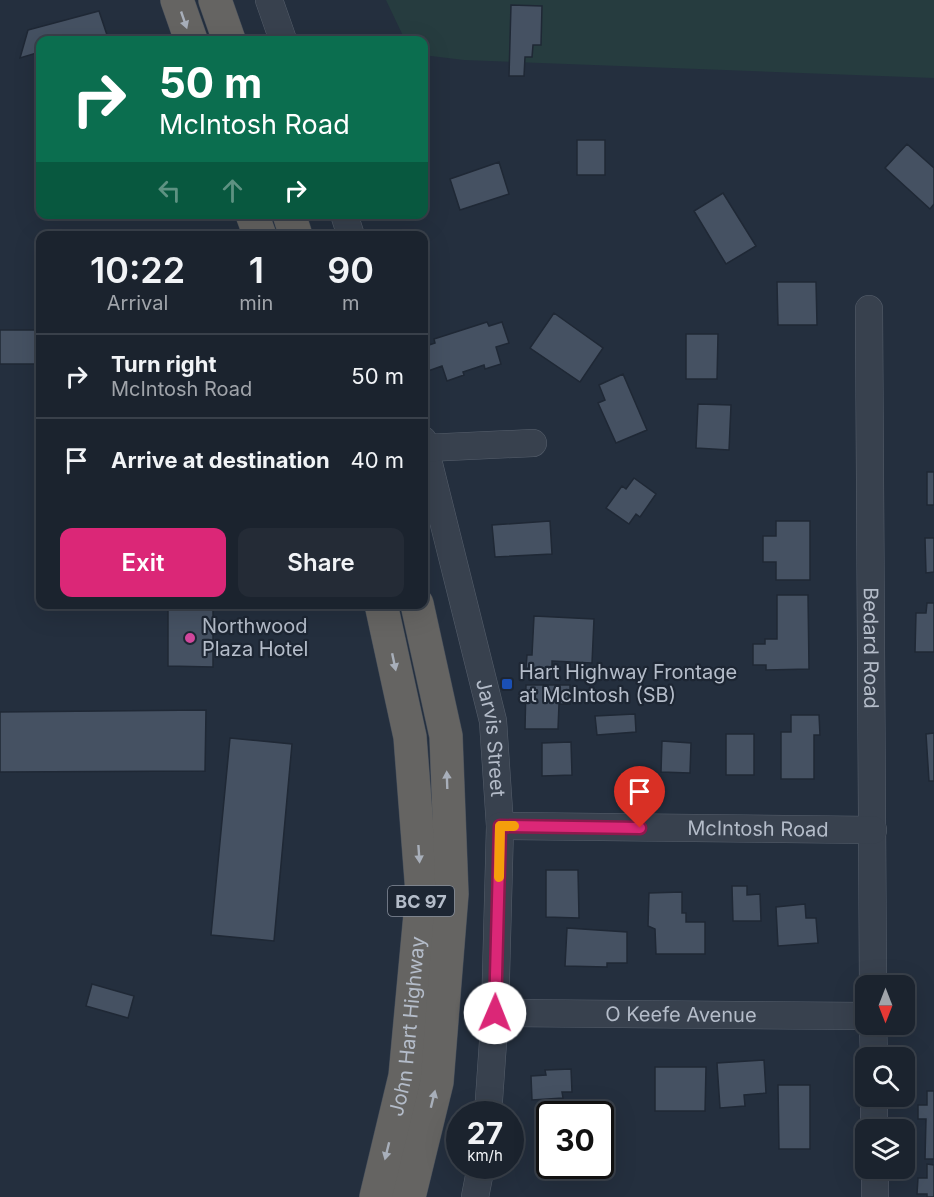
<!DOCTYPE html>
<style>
body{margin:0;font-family:Inter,sans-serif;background:#242b36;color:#f1f3f6;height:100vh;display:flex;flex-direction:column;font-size:22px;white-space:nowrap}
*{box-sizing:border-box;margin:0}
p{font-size:20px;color:#a0a4aa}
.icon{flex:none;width:33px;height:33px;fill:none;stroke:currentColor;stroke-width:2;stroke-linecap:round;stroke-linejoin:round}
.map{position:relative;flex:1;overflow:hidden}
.drawer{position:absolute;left:36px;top:231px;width:392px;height:378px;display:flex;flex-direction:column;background:#1b232e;border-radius:12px;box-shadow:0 6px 24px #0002,0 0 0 2px #39404a}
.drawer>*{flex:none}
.hud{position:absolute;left:36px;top:36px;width:392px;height:183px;border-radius:12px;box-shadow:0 6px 24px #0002,0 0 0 2px #39404a;background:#0b6e4f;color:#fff;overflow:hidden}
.needle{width:39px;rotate:180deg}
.fabs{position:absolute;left:855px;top:975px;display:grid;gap:12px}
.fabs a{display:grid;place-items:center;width:60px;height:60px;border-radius:12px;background:#1b232e;box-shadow:0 6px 24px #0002,0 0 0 2px #39404a;font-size:30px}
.speed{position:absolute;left:446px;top:1101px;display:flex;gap:12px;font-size:30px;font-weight:700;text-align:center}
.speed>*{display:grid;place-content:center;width:78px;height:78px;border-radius:50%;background:#1b232e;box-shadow:0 6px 24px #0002,0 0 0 2px #39404a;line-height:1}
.speed small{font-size:15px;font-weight:400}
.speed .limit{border:3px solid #111;border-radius:9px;background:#fff;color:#111}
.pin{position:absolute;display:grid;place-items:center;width:51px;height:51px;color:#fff;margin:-62px -26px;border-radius:50% 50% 50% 0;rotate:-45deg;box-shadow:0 0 6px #0007}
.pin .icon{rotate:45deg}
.me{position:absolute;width:66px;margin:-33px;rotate:1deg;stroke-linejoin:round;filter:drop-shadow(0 0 4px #0008)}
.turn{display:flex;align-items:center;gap:21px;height:126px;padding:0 24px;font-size:27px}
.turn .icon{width:78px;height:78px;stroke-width:2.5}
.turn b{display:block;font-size:42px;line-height:51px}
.lanes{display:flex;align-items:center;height:57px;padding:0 24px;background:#0003;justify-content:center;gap:30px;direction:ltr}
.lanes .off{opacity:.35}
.eta{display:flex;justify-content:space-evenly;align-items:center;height:102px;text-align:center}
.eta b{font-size:36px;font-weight:600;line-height:42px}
.cta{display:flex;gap:12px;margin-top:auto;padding:12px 24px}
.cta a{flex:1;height:69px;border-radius:12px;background:#db2777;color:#fff;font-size:24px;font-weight:600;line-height:69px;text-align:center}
.cta a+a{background:#242b36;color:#f1f3f6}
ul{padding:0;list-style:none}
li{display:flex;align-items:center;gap:18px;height:84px;padding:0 24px;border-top:2px solid #39404a}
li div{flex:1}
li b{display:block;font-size:22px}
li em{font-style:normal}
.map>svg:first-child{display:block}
.green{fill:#263c3f}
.building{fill:#455162;stroke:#1f2835;stroke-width:1.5}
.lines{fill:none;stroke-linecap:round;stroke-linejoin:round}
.minor-casing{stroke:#565f6c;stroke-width:28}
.trunk-casing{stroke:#434c59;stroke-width:34}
.minor{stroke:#38414e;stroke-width:27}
.trunk{stroke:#656462;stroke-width:33}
.oneway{fill:#a8afba}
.route-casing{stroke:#8e194d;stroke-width:15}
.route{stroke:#db2777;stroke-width:10}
.slow{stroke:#f59e0b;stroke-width:10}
.hotel-dot{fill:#d1479c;stroke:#1d2633;stroke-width:2}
.transit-dot{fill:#1a4fb4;stroke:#1d2633;stroke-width:2}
.labels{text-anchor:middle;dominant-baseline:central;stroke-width:4.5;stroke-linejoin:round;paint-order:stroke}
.shield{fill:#1d2633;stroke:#878f9c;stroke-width:1.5}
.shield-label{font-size:18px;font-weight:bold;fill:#b4bcc9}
.poi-label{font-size:20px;fill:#b4bcc9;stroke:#1d2633;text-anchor:start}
.street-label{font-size:20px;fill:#b4bcc9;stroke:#1d2633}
</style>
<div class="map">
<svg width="934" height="1197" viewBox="0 0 934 1197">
<rect width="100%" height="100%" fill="#242f3e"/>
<path class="green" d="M386,0H934V78L464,60L423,55V40H405Z"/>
<path class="building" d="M511,5L542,6L541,45H533L532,57H525L524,76H509Z
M99,11L107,35L86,40H40V52L20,58L28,30Z
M577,140H605V175H577Z
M907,144L934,168V204L930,209L885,168Z
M499,162L509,194L460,210L450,179Z
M723,193L756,246L726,264L694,211Z
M777,282H816L817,325H778Z
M554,313L603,348L580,382L530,348Z
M487,322L489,326L502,322L509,343L496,347L501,364L485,369L484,365L463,372L464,375L447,381L442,366L428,371L423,354V347L435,343L434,339Z
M39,327H40V364H0V330H39Z
M686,334H718L717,379H686Z
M623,374L647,430L616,443L598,403L605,400L599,385Z
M698,404L731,405L729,450L696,448Z
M927,472H934V505H927Z
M634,478L656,494L640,517L636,514L629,524L606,508L622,486L626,489Z
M550,521L552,554L495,557L492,525Z
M776,521H810V580H776V562H763V536H776Z
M925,538H934V572L926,573Z
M777,595H808L809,669L766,670V665H753V644H765V639H777Z
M927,603H934V652H915L916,613H926Z
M76,604H207V610H213V667L168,666V606Z
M534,616L594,619L592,663L552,661V669L526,668L527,655H532Z
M526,685H570V704H559L558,729H525Z
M206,710L205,771L0,772V712Z
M635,714L636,732L597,735L595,716Z
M791,715H819L820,735H814V779H781V732H791Z
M934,733V781H929L926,734Z
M726,734H754V775H726Z
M230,738L292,744L274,941L211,935Z
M662,741L691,743L690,773L661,772Z
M571,742L572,775L542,776V743Z
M546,870H578L579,918L546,917Z
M732,886H747V895L760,894L761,921H733Z
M682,892V913H686V922H705V954H656L655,929L648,926L649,893Z
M805,904L806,918H816L818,943L778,946L776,907Z
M567,928L627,932V963H607V967L565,966Z
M92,984L134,996L128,1018L86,1006Z
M764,1060L766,1093L744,1095L745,1106L720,1108L717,1063Z
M655,1067H706L705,1111H655Z
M571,1069L572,1092H562L563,1098L532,1100L531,1076L546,1075L545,1070Z
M778,1085H810V1149H779Z
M927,1091H934V1159H925L926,1119H918V1105H927Z
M927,1164L934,1165V1197H927V1194H917L918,1178H927Z"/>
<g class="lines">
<g class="minor-casing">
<g id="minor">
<path d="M269,0L283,40"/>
<path d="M344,214L351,236"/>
<path id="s1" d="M869,309L873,986"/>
<path id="s2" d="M423,440L493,721L500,826L495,1013L488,1114"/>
<path d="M426,448L533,443"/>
<path id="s3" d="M500,826L873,830"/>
<path id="s4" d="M495,1013L866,1016"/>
<path d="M873,1024L874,1058"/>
<path d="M874,1096V1130"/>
<path d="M875,1168V1197"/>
<path d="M475,1197L481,1166"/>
</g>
</g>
<g class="trunk-casing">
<g id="trunk">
<path d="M177,0L191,40"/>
<path d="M215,0L229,40"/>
<path d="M252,214L260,236"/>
<path d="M289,214L296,236"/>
<path id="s5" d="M376,1197L405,1076L422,893L410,737L381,604"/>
<path d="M409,1197L437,1082L452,894L446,736L417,604"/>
</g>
</g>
<use href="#minor" class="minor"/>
<use href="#trunk" class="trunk"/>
</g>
<defs><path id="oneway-solid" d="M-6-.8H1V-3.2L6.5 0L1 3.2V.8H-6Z" transform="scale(1.5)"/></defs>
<g class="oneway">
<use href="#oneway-solid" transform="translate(184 20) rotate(71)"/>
<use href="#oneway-solid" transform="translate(394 662) rotate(78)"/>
<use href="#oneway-solid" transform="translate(447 780) rotate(-92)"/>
<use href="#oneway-solid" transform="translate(419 854) rotate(86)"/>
<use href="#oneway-solid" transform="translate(433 1099) rotate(-76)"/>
<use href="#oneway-solid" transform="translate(387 1151) rotate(104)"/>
</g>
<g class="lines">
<g class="route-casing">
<path id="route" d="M495,1013L500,826L640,828"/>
</g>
<use href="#route" class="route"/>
<path class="slow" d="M499,877L500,826H514"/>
</g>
<circle class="hotel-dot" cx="190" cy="638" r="6"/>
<rect class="transit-dot" x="501" y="678" width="12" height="12" rx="3"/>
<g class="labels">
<rect class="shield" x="388" y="886" width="66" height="30" rx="4.5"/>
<g class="shield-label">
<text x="421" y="901">BC 97</text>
</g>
<g class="poi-label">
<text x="202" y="626">Northwood<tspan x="202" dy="23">Plaza Hotel</tspan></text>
<text x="519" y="672">Hart Highway Frontage<tspan x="519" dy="23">at McIntosh (SB)</tspan></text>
</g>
<g class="street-label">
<text stroke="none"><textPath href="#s1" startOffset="339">Bedard Road</textPath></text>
<text stroke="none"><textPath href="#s2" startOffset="306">Jarvis Street</textPath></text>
<text stroke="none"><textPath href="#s3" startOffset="258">McIntosh Road</textPath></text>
<text stroke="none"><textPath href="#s4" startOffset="186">O Keefe Avenue</textPath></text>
<text stroke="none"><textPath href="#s5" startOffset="174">John Hart Highway</textPath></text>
</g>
</g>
</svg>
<div class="fabs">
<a><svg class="needle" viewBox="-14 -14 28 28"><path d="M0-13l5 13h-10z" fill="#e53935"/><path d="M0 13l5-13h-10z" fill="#a0a4aa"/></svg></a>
<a><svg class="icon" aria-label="search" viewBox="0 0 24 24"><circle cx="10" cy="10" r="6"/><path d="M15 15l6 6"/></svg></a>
<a><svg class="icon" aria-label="layers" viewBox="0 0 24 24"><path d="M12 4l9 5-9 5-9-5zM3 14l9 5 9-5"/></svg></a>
</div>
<div class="speed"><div>27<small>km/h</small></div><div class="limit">30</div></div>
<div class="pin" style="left:640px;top:828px;background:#d93025"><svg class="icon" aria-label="arrive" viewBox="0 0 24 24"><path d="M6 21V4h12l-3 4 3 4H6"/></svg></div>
<svg class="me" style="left:495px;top:1013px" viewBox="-20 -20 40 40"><circle r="19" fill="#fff"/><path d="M0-13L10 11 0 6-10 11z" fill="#db2777"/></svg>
<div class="hud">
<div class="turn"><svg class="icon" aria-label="right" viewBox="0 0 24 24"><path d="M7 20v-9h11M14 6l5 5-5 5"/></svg><div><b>50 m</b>McIntosh Road</div></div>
<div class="lanes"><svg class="icon off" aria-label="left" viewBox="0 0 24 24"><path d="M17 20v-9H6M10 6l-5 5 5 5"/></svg><svg class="icon off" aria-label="ahead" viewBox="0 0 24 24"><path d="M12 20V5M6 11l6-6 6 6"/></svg><svg class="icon" aria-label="right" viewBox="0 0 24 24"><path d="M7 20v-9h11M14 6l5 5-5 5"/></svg></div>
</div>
<section class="drawer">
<div class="eta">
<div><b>10:22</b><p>Arrival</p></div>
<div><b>1</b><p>min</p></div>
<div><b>90</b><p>m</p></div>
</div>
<ul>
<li><svg class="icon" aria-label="right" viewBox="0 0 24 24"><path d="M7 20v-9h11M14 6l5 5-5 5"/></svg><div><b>Turn right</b><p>McIntosh Road</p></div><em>50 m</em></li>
<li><svg class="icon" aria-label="arrive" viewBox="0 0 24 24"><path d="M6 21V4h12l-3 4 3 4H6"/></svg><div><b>Arrive at destination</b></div><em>40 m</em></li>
</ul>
<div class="cta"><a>Exit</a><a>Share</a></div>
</section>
</div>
